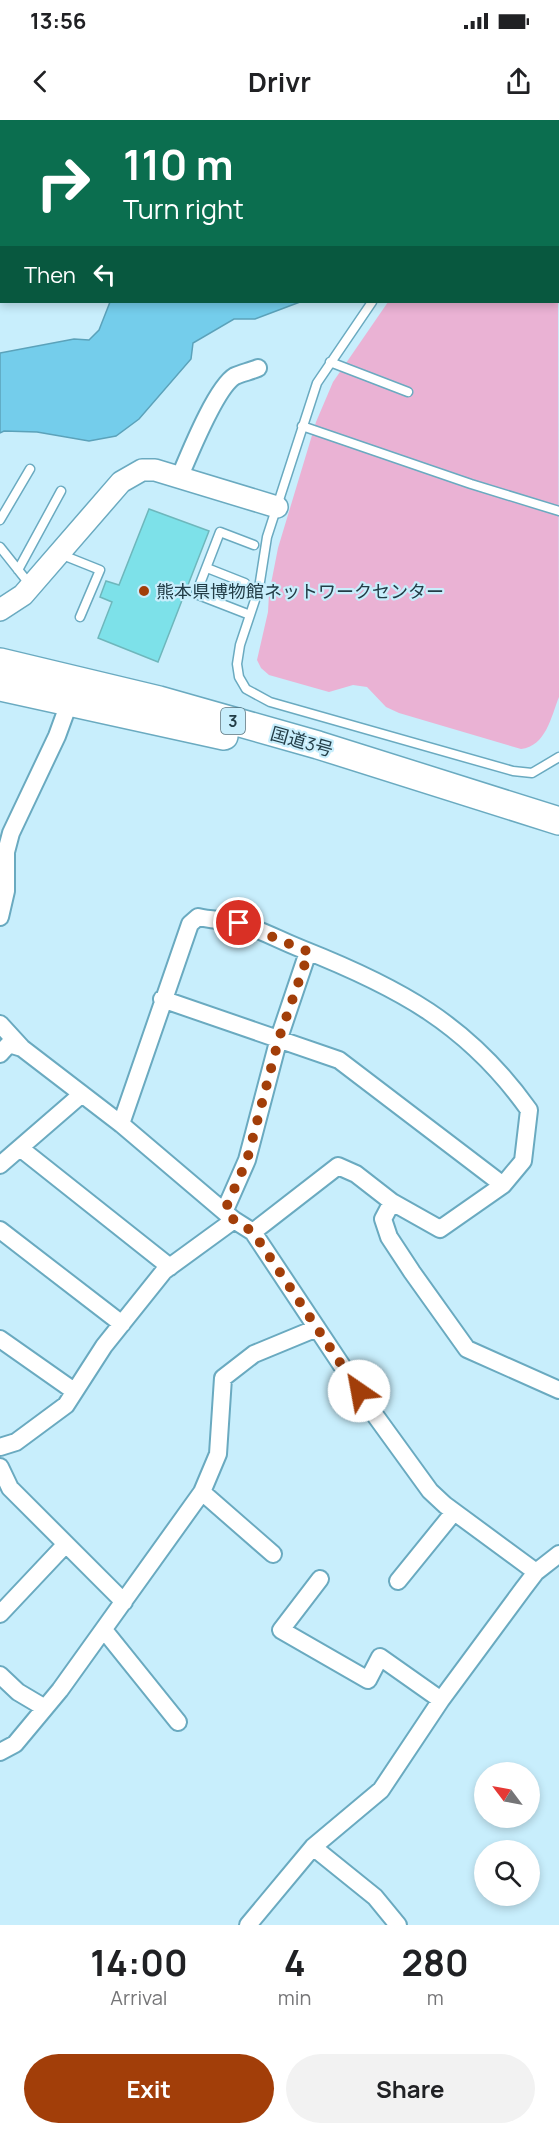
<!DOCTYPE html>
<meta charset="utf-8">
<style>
body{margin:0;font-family:Manrope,"Noto Sans JP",sans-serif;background:#f2f2f2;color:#202124;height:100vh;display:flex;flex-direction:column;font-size:22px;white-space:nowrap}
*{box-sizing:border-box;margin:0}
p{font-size:20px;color:#757577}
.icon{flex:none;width:33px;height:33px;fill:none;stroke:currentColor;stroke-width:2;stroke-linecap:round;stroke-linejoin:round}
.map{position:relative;height:1805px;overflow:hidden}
.side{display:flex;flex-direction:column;background:#fff;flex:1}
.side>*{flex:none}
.banner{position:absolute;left:0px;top:0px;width:560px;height:183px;box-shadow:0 3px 9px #0003;background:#0b6e4f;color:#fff;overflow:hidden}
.needle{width:39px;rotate:302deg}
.controls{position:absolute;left:474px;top:1642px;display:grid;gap:12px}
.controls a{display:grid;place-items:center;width:66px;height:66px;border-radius:50%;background:#fff;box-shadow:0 3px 9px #0003;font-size:30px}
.pin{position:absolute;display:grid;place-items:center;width:51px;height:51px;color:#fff;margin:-26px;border:3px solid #fff;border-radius:50%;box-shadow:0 2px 6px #0007}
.me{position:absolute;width:66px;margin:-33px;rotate:327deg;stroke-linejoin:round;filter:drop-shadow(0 0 4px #0008)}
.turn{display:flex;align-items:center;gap:21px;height:126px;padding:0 24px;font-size:27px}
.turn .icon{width:78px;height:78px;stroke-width:2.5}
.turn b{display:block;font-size:42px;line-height:51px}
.then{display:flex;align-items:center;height:57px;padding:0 24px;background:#0003;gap:12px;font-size:22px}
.eta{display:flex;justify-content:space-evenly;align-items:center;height:102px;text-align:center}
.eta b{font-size:36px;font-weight:700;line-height:42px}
.action{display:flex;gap:12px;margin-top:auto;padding:12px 24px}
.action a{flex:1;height:69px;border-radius:36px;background:#a23e09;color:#fff;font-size:24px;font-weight:700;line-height:69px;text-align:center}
.action a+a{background:#f2f2f2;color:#202124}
.status{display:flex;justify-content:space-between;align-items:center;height:42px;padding:0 30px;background:#fff;direction:ltr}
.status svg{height:16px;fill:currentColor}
header{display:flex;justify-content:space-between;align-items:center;height:78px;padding:0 24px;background:#fff;font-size:27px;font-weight:700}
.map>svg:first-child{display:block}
.green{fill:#eab2d4}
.water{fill:#74cdeb;stroke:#5ba2ba;stroke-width:1.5}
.building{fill:#7de1e9;stroke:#6eb7bc;stroke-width:1.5}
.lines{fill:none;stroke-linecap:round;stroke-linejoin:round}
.service-casing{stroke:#6aaac0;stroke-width:11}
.minor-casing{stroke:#6aaac0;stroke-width:20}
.tertiary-casing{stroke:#6aaac0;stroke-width:24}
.trunk-casing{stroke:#6aaac0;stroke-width:30}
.service{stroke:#fff;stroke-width:8}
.minor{stroke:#fff;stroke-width:16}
.tertiary{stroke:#fff;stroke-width:21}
.trunk{stroke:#fff;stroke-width:27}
.route{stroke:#a23e09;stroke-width:10;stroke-dasharray:0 18}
.poi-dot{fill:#a23e09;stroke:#c8eefc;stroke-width:2}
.labels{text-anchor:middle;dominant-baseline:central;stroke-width:4.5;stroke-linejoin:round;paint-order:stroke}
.shield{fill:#c8eefc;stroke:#54727d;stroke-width:1.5}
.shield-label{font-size:16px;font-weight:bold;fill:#223d47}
.poi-label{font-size:18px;fill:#223d47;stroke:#c8eefc;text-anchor:start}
.street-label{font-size:18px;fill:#223d47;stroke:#c8eefc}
</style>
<div class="status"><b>13:56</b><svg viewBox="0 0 49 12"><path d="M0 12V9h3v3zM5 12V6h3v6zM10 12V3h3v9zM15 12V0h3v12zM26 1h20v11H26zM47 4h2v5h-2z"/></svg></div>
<header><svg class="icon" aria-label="back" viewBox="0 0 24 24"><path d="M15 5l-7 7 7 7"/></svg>Drivr<svg class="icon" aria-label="share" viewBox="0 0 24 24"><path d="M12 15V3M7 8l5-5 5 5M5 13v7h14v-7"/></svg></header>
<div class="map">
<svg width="559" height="1805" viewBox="0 0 559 1805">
<rect width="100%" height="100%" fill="#c8eefc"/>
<path class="green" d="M0,0H237V1L2,2L0,114Z
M273,0H559V148L558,2Z
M558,174L559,577C551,597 546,626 521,629L399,593L386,587L367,567L353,565L329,572L269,555L261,548L257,540L268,492L269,474L278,428L316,302L333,262L388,182H558Z"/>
<path class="water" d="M110,182H300L255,199H234L193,223L191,239L139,299L116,316L89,321L37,312L4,311L0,313V233L74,219L89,220L99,210Z"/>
<path class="building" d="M149,389L209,411L158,542L98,518L112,482L100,477L106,461L119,465Z"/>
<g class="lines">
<g class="service-casing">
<path id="service" d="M558,156L559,157
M372,182L317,263L267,417L259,468L240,525L237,544L239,557L246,569L270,582L513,651L532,653L559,637
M330,242L408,272
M302,306L471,364L559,391
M0,400L30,349
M0,427L31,466
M60,434L100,450L80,497
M207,448L245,463
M18,450L61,371
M250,495L196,474L220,412L254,425"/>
</g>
<g class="minor-casing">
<path id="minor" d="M180,356C189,335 216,267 235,256C242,253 251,251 258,248
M0,797L6,771V732L11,713L57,616L69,583
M162,879L339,940L503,1065
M0,904L22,928L121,1004L234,1100L253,1112L372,1291L430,1371L445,1385L536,1452
M0,934L9,924L22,928
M121,1004L190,804L198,797C211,800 225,800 238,803C260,809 281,821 302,829C398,867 468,904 529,990L523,1041L503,1065L440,1109L392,1082L383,1099L389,1117L412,1152L467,1229L559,1270
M20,1028L170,1147
M0,1045L82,974
M225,1090L247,1040L279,918L308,832
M0,1110L122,1204
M253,1112L338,1046L356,1054L392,1082
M0,1219L74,1271
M0,1327L16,1322L66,1285L104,1226L164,1151L234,1100
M0,1347L10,1368L124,1482
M202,1372L273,1434
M320,1459L281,1510L368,1560L380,1537L441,1580
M398,1461L454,1392
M0,1494L65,1425
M104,1510L178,1602
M0,1555L18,1572L45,1588
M0,1632L15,1624L60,1570L202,1372L218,1334L223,1258L254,1234L317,1208
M313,1727L375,1777L398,1805
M248,1805L313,1727L381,1670L441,1580L523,1469L536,1452L559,1434"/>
</g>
<g class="tertiary-casing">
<path id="tertiary" d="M0,490L23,475L121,362L142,350H155L277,387"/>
</g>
<g class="trunk-casing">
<path id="trunk" d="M0,542L159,580L318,625L559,701
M0,567L224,616"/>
</g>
<use href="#service" class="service"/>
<use href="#minor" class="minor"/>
<use href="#tertiary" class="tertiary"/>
<use href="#trunk" class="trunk"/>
</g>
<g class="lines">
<path class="route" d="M239,803L309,832L279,918L247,1040L225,1090L234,1100L253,1112L359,1271"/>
</g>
<circle class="poi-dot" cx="144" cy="471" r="6"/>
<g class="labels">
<rect class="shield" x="221" y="588" width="24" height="26" rx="4.5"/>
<g class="shield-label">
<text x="233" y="601">3</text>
</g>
<g class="poi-label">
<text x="156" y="471">熊本県博物館ネットワークセンター</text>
</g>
<g class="street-label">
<text transform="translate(302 621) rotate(16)">国道3号</text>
</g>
</g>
</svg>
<div class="controls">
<a><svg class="needle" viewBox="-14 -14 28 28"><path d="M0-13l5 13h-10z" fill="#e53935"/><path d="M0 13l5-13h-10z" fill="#757577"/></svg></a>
<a><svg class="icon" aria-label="search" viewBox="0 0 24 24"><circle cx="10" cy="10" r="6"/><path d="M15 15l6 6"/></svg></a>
</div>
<div class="pin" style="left:239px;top:803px;background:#d93025"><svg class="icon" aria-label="arrive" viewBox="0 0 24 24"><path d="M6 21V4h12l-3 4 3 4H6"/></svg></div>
<svg class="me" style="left:359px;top:1271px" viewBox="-20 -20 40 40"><circle r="19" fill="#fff"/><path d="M0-13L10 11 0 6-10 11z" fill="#a23e09"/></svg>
<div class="banner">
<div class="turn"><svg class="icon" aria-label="right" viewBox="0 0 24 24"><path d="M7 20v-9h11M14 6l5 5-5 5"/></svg><div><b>110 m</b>Turn right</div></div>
<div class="then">Then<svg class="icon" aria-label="left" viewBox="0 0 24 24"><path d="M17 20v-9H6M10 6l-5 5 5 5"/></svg></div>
</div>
</div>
<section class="side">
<div class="eta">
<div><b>14:00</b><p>Arrival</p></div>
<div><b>4</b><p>min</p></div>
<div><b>280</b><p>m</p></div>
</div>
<div class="action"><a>Exit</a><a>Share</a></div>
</section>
